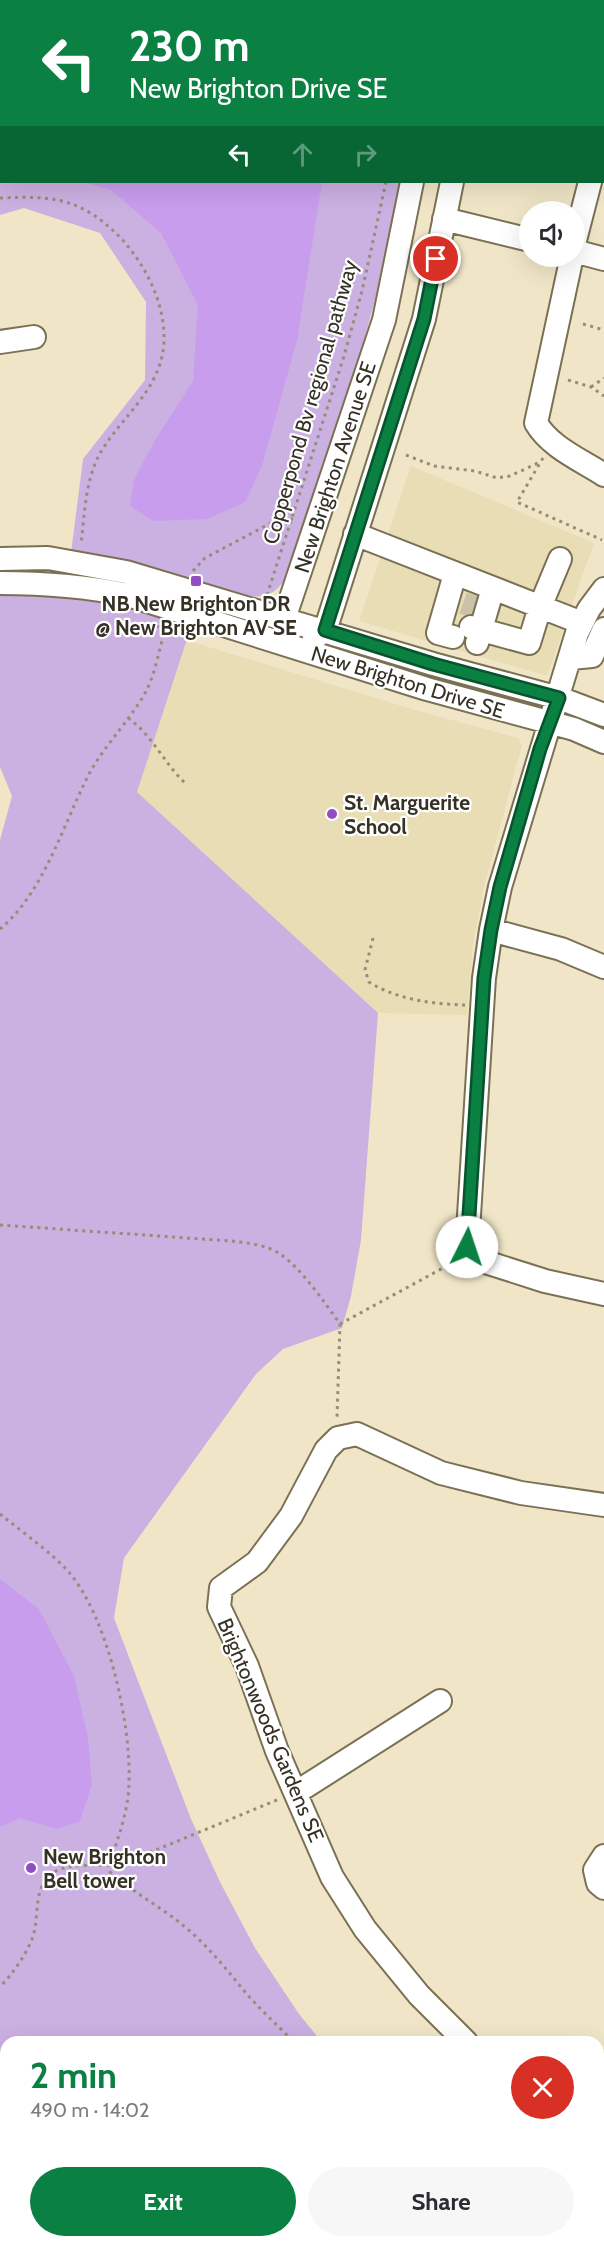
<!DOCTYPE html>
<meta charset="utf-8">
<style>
body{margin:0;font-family:Cabin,sans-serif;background:#f7f7f7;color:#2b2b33;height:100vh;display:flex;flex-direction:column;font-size:22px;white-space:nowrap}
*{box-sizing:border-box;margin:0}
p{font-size:20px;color:#7c7c81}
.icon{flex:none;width:33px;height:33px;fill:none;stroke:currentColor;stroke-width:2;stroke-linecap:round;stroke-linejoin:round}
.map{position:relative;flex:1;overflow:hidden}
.panel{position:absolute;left:0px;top:2036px;width:604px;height:212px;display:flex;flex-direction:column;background:#fff;border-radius:18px 18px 0 0;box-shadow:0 6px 24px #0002}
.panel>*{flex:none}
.guide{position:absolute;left:0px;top:0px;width:604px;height:183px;box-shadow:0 6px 24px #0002;background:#0b8043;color:#fff;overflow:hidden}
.fabs{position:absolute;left:519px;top:201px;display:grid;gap:12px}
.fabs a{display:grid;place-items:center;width:66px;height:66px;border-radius:50%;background:#fff;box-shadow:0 6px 24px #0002;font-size:30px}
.pin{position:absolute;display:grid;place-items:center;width:51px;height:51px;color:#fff;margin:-26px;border:3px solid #fff;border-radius:50%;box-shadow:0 2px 6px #0007}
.me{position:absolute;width:66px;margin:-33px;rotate:4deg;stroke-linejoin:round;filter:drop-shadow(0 0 4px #0008)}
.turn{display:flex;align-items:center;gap:21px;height:126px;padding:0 30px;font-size:27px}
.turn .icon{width:78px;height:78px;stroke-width:2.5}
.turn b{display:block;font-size:42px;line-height:51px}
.lanes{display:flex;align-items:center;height:57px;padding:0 30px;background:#0003;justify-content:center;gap:30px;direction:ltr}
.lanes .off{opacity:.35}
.round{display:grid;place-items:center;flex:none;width:63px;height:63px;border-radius:32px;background:#f7f7f7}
.headline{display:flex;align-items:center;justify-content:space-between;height:102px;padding:0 30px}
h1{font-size:36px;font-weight:700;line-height:45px;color:#0b8043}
.button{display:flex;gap:12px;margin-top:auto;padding:12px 30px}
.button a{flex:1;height:69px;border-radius:36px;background:#0b8043;color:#fff;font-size:24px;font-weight:700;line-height:69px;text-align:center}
.button a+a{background:#f7f7f7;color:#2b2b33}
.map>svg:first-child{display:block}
.built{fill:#e9ddb6}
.green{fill:#cbb0e2}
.water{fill:#c99ded}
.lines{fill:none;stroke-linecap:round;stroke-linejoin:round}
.minor-tunnel{stroke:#cbc2a7;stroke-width:22;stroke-dasharray:22 11;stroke-linecap:butt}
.minor-casing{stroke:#7a7155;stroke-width:26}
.major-casing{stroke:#90781e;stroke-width:30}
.path{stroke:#948d77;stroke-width:3;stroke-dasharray:3 4.5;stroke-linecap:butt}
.minor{stroke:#fff;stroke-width:22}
.major{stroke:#dac576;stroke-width:27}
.route-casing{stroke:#07532c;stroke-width:15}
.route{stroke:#0b8043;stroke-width:10}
.poi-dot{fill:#924dc1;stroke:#fff;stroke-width:2}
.labels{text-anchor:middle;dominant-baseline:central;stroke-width:4.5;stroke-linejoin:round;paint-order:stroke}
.street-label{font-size:21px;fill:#353125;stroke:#fff}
.poi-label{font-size:21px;font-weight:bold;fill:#353125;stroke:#fff;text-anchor:start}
</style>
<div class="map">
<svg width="604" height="2246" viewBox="0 0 604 2246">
<rect width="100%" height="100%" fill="#f0e6c7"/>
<path class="built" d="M411,466L594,543L547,676L359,621Z
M186,640L415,710L518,738L522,745L484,887L473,944L467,1015L378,1013L137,792Z"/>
<path class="green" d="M0,0H429L2,2V182H400L376,296L353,380L291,566C279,595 268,599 237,596L71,553L83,459L145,380L146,302L100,233L24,208L0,215Z
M0,594L55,595L132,608L191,627L137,792L378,1013L361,1240L351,1296L342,1328L283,1349L256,1374L124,1558L114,1618L191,1819L220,1882L255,1948L299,2014L321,2041L6,2042V2241H542L548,2246H0V840L12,796L0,767Z"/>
<path class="water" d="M0,0H252L255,1L2,2L0,169Z
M83,182H322L297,340L262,466L245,502L207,519L153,521L130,506L134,479L157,437L193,381L198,305L161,233L111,190Z
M0,1579L39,1609L74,1676L88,1738L92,1785L80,1821L57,1829L20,1818L0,1827Z"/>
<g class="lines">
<path class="minor-tunnel" d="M463,603L477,608"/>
<g class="minor-casing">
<path id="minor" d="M446,2V0
M487,2V0
M603,132L604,128
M444,219L530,240
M574,244L590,182
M574,251L604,259
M572,256L536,423C550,447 581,460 604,475
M0,342L34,337
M355,534L582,623
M0,559L48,558L126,572L433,664L559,698L604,715
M0,583C44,583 85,586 128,595L427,689L574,729L604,742
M604,589L589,609L577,633L500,887L491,930L484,978L467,1247L473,1258L545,1281L604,1294
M471,627L529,643L540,607L560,559
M290,631L284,619L384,320L412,182
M453,637L438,633L455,574
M314,638L325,631L424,319L452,182
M477,643L493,588
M571,658L592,656L604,629
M491,930L561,949L604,967
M297,1792L440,1701
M604,1856L595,1870L598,1883L604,1888
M466,2042L419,1995L365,1929L332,1877L277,1751L247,1666L219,1607L221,1588L257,1562L291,1516L326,1450L338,1438L357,1434L441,1473L521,1493L604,1505
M598,2153L604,2157"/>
</g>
<g class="major-casing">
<path id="major" d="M505,2L506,0"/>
</g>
<path class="path" d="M294,0L295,2
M587,0L591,2
M422,2V0
M603,6H604
M0,198C25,197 49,196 72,204C128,225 179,305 160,364C149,397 122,419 104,447C85,475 85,512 81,544
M583,324L604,330
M568,380L591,387L604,396
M591,387L604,378
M406,455L434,466L475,471L497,478L510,476L538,463
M543,458L517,502L602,540
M193,571L205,558L269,524L284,519H293
M267,595L344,356L362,291L386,182
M156,626L180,633
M128,718C152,735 164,763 185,783
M0,929C43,893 62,828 87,778C102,748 127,724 144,695C155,676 159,650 165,629
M373,938L365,970L369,982C398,1000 433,1004 465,1005
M0,1225L231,1241C247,1243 265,1244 280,1254C301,1268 325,1303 340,1324L337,1418
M340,1324L454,1262
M0,1514C22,1532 47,1549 67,1570C107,1614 131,1722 129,1781C129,1810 118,1838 109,1865C93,1866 69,1863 54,1872C32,1886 40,1915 33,1936C27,1954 13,1973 0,1987
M277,1800L117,1866L109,1865L110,1872C136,1895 167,1910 192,1933C212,1951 228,1971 245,1992C260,2009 277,2025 294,2042
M517,2241L523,2246"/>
<use href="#minor" class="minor"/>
<use href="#major" class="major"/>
</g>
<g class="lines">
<g class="route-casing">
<path id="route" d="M436,259L424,319L325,630L433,664L559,698L540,749L500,887L491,930L484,978L467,1247"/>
</g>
<use href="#route" class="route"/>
</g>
<g class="poi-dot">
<rect x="190" y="575" width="12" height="12" rx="3"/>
<circle cx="332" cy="814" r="6"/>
<circle cx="31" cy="1868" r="6"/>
</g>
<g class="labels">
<g class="street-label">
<text transform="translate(310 402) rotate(-74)">Copperpond Bv regional pathway</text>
<text transform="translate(335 467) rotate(-72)">New Brighton Avenue SE</text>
<text transform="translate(408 682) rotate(17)">New Brighton Drive SE</text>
<text transform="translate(271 1730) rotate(67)">Brightonwoods Gardens SE</text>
</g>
<g class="poi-label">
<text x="196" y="603" text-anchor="middle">NB New Brighton DR<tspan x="196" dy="24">@ New Brighton AV SE</tspan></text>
<text x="344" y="802">St. Marguerite<tspan x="344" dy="24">School</tspan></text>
<text x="43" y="1856">New Brighton<tspan x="43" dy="24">Bell tower</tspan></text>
</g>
</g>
</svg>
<div class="fabs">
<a><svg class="icon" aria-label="sound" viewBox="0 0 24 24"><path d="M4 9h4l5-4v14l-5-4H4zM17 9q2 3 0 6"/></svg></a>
</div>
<div class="pin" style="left:436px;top:259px;background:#d93025"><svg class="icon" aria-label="arrive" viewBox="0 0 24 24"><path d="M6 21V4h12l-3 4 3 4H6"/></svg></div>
<svg class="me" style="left:467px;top:1247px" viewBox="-20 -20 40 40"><circle r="19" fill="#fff"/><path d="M0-13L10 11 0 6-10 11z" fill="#0b8043"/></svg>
<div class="guide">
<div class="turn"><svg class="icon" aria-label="left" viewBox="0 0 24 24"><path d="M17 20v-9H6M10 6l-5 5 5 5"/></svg><div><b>230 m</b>New Brighton Drive SE</div></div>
<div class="lanes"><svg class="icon" aria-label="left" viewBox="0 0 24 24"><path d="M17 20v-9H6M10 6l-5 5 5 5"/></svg><svg class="icon off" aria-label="ahead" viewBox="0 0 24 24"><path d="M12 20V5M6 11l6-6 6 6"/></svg><svg class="icon off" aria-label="right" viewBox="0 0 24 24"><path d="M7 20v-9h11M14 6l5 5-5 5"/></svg></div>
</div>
<section class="panel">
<div class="headline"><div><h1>2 min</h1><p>490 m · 14:02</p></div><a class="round" style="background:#d93025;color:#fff"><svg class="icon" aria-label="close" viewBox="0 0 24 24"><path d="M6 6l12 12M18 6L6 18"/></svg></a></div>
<div class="button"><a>Exit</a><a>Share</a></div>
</section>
</div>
